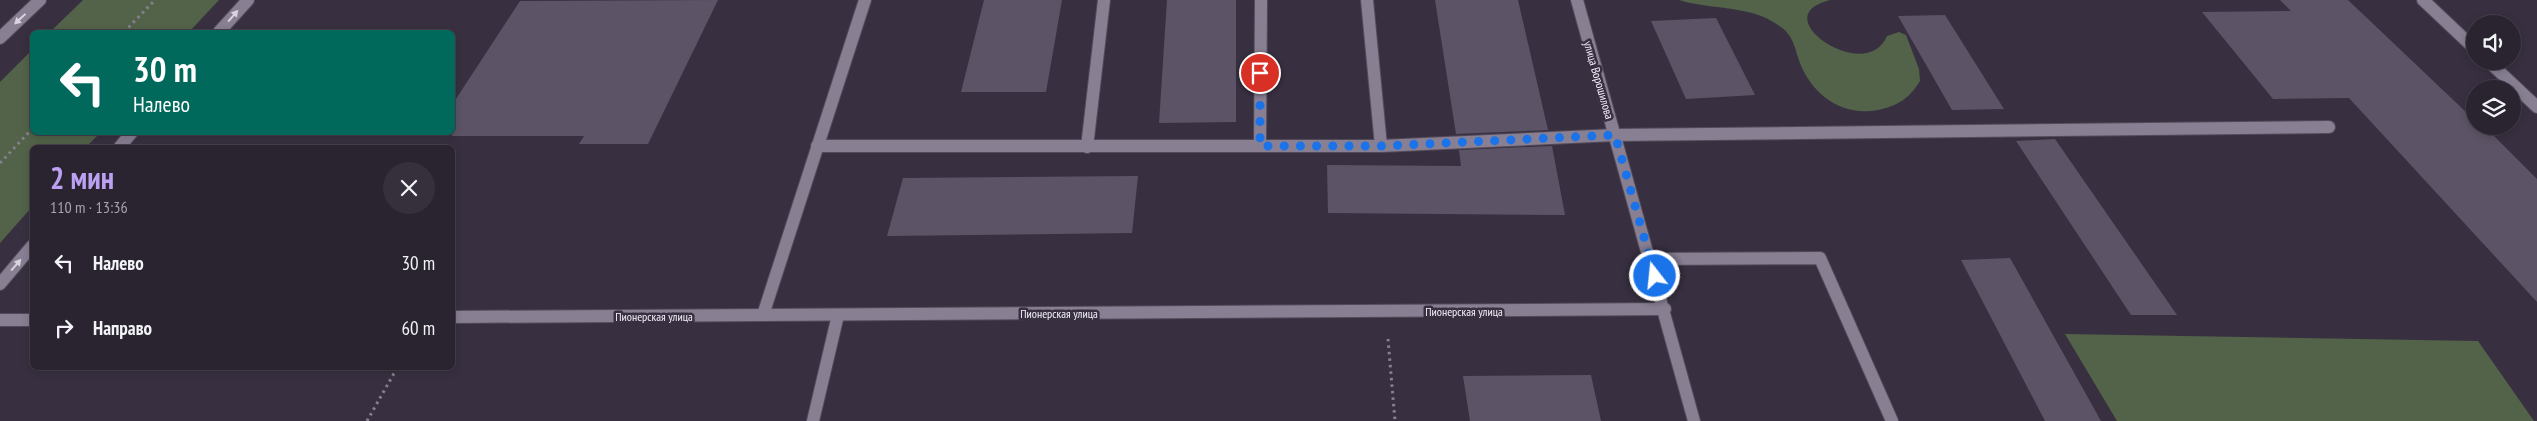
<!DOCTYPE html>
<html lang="ru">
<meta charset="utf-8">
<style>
body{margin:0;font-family:"PT Sans Narrow",sans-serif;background:#36303c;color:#f1f3f6;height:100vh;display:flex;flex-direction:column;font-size:19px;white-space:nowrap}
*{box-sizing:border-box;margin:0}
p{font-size:16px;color:#a5a4ab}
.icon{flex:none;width:28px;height:28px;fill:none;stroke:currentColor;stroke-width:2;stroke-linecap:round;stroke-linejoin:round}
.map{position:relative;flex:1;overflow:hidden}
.sheet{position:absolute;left:30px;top:145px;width:425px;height:225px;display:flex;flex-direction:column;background:#2a2430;border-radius:8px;box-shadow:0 2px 8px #0003,0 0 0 1px #46414c}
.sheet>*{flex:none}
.top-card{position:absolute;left:30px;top:30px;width:425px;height:105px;border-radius:8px;box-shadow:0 2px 8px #0003,0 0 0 1px #46414c;background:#00695c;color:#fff;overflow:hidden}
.controls{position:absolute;left:2466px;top:15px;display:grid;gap:10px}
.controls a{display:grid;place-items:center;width:55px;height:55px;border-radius:50%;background:#2a2430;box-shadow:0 2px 8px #0003,0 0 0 1px #46414c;font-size:25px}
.pin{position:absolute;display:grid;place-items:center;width:42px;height:42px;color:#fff;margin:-21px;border:2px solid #fff;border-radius:50%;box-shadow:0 1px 5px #0007}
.me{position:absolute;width:55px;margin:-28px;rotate:344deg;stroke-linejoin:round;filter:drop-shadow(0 0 4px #0008)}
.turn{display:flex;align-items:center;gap:18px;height:105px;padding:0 20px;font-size:22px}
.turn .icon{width:65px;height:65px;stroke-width:2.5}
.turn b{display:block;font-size:35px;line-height:42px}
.round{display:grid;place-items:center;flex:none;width:52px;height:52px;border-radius:26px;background:#36303c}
.summary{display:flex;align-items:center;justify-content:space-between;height:85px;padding:0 20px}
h1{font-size:30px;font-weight:600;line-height:38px;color:#bca0f2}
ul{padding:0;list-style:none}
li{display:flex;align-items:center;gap:15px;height:65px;padding:0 20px}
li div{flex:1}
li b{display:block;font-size:19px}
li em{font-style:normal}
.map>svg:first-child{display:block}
.green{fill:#526349}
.building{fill:#5c5466}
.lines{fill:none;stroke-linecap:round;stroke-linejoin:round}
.lane-casing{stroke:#524c5a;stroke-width:14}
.street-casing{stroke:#524c5a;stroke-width:14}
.secondary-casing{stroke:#524c5a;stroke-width:14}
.path{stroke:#87808e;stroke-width:3;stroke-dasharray:2.5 4;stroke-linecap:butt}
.lane{stroke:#887f93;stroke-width:12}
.street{stroke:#887f93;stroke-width:12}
.secondary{stroke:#887f93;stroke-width:12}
.oneway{fill:#dad4e1}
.route{stroke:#1a73e8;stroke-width:9;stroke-dasharray:0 16.2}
.labels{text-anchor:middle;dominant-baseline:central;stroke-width:5;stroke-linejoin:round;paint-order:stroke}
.street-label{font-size:12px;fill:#f5f0fb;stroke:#383040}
</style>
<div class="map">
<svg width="2537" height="421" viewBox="0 0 2537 421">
<rect width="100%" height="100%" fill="#383040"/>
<path class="green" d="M83,0H219L189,32H50Z
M1679,0H1830C1823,2 1813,5 1809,12C1795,35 1869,78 1887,36L1899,32L1906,35L1919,69L1920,81C1909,99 1897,106 1878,110C1843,117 1812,95 1800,63C1794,47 1794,35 1778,25C1750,5 1711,10 1679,0Z
M32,50V132L100,133L86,147L32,148V207L0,243V82Z
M2065,334L2478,341L2534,421H2117Z"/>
<path class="building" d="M718,0L648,144H579L584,136H452V105L520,1Z
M984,0H1062L1046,92H961Z
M1167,0H1236V122L1159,123Z
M1435,0H1518L1548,130L1456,134Z
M2280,0H2348L2467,113L2475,118V126H2484L2537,179V302L2349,98L2273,99L2202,12L2291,11Z
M1945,15L2004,109L1952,110L1898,16Z
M1716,18L1755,95L1686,99L1651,21Z
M2055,139L2177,315H2131L2016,141Z
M1552,146L1565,215L1328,213L1327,165L1461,166L1459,150Z
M1138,176L1132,233L887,236L903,178Z
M2010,258L2101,421H2045L1961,260Z
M1591,375L1601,421H1470L1463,376Z"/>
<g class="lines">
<g class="lane-casing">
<path id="lane" d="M1367,0L1381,146
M2423,0L2475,49
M2488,61L2537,107
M817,146H1381L1615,135L2329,127
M1260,146L1261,0
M1087,147L1104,0
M1650,259L1820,258L1892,421
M763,315L865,0
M813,421L838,315"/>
</g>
<g class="street-casing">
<path id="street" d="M452,317L1665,309
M0,320H32"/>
</g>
<g class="secondary-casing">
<path id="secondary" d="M1577,0L1694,421
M219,32L248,0
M0,38L40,0
M119,148L132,132
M0,284L32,246"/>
</g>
<path class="path" d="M124,32L155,0
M0,163L32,129
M1388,339L1395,421
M367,421L397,368"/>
<use href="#lane" class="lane"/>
<use href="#street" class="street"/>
<use href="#secondary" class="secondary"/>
</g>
<defs><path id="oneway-solid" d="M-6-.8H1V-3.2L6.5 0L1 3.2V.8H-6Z" transform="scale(1.25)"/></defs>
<g class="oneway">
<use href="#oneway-solid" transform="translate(233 16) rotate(-49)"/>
<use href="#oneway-solid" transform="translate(20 19) rotate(137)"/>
<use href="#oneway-solid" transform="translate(16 265) rotate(-49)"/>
</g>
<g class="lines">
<path class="route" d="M1260,73V146H1381L1615,135L1655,276"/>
</g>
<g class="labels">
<g class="street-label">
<text transform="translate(1599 80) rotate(74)">улица Ворошилова</text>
<text x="1464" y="311">Пионерская улица</text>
<text x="1059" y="313">Пионерская улица</text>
<text x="654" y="316">Пионерская улица</text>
</g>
</g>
</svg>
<div class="controls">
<a><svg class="icon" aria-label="sound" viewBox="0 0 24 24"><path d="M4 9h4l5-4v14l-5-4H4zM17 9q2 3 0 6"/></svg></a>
<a><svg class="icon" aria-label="layers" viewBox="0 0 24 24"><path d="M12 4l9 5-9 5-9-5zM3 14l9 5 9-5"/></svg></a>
</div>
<div class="pin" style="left:1260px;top:73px;background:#d93025"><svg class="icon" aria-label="arrive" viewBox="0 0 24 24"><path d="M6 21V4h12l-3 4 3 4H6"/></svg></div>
<svg class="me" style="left:1655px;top:276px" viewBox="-20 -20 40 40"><circle r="17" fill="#1a73e8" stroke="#fff" stroke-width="3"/><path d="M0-11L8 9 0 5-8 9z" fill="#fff"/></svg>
<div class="top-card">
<div class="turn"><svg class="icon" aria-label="left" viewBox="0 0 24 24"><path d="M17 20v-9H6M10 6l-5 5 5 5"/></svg><div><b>30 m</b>Налево</div></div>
</div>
<section class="sheet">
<div class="summary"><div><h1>2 мин</h1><p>110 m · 13:36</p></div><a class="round"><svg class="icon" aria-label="close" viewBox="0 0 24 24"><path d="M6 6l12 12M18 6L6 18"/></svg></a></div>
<ul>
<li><svg class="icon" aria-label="left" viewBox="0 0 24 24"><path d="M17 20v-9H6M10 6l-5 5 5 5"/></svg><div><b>Налево</b></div><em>30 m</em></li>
<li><svg class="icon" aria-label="right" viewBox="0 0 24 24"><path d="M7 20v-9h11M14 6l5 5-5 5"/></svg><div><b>Направо</b></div><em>60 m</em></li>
</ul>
</section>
</div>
